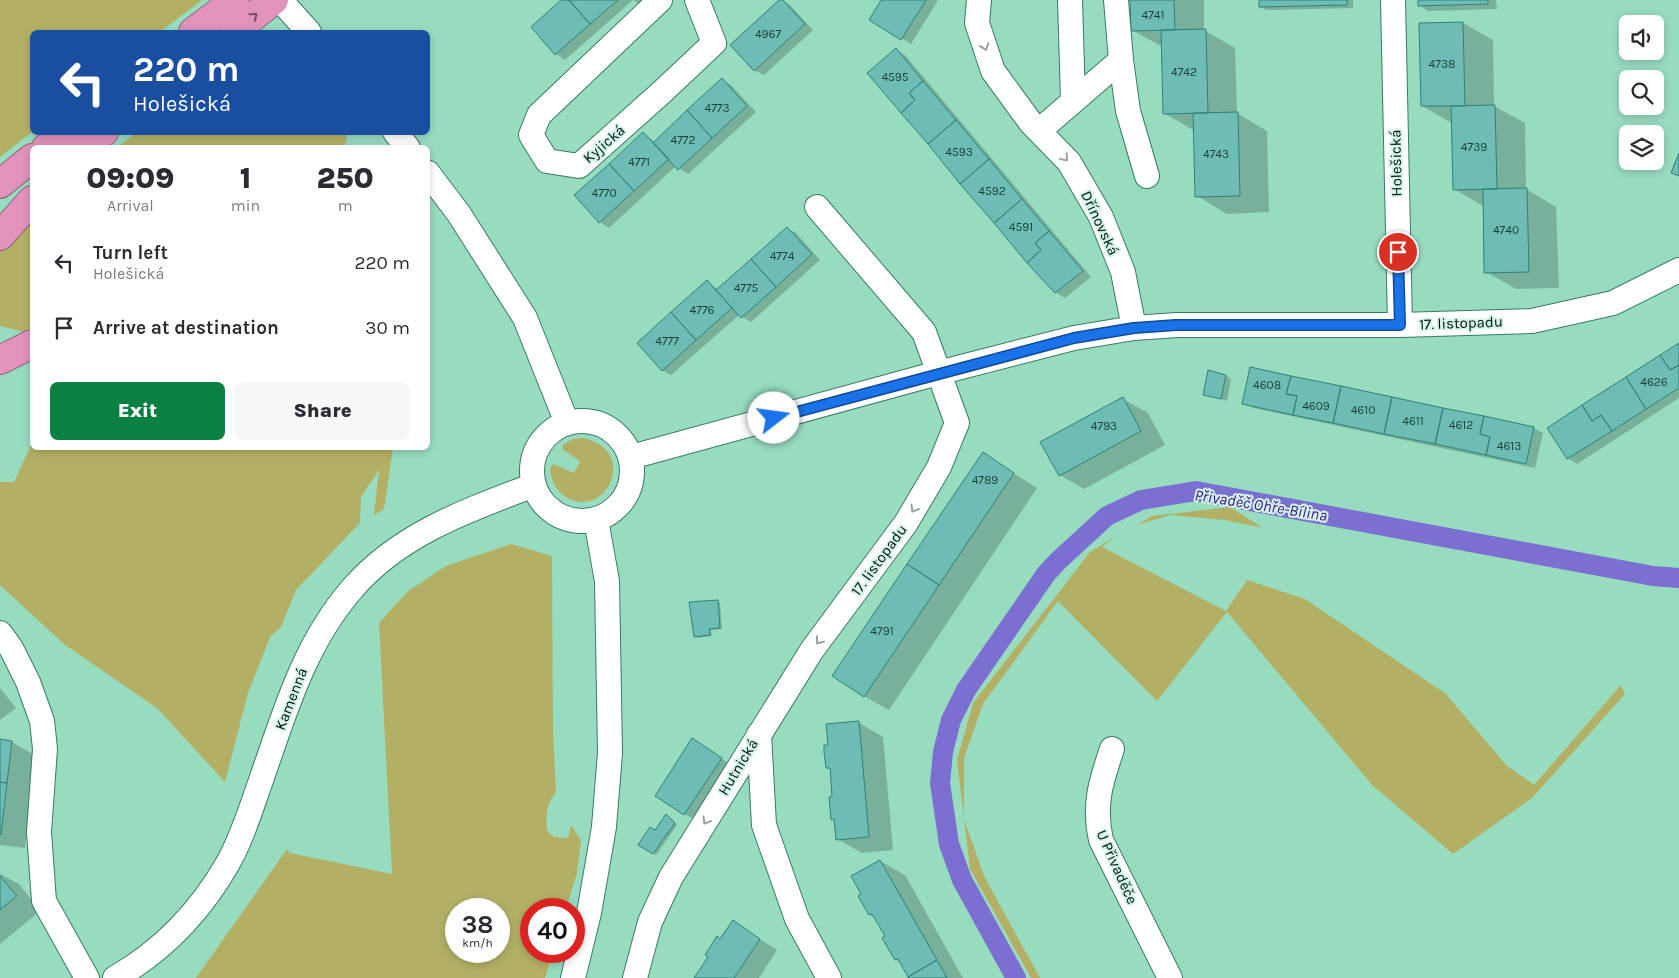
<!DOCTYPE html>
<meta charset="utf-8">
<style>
body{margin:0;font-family:Karla,sans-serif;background:#f7f7f7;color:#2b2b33;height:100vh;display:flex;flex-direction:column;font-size:19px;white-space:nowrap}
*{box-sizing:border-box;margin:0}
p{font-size:16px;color:#7c7c81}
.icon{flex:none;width:28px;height:28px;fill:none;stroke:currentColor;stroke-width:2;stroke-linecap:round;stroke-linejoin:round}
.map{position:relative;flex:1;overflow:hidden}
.side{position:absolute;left:30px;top:145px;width:400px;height:305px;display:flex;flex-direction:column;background:#fff;border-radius:8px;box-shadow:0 2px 8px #0003}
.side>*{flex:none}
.hud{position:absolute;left:30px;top:30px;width:400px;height:105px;border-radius:8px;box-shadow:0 2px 8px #0003;background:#1a4fa0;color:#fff;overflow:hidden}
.controls{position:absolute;left:1619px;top:15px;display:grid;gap:10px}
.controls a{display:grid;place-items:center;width:45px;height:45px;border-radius:8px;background:#fff;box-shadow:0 2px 8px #0003;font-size:25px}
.speed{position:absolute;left:445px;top:898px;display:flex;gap:10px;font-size:25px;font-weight:700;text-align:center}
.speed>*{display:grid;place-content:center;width:65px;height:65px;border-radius:50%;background:#fff;box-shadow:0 2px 8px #0003;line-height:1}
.speed small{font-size:12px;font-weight:400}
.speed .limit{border:8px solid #d22;background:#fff;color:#111}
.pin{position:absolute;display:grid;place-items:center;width:42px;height:42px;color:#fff;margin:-21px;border:2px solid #fff;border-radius:50%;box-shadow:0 1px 5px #0007}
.me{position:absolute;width:55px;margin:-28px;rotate:75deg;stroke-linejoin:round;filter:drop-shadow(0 0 4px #0008)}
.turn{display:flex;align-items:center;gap:18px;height:105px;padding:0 20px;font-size:22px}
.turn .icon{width:65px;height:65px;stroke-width:2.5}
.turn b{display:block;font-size:35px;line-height:42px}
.eta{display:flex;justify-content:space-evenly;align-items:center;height:85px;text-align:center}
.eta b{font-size:30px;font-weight:800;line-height:35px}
.primary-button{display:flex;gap:10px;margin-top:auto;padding:10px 20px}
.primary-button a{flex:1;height:58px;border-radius:8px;background:#0b8043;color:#fff;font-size:20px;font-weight:800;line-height:58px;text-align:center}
.primary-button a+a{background:#f7f7f7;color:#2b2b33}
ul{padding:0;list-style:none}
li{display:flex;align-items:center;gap:15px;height:65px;padding:0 20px}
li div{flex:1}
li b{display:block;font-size:19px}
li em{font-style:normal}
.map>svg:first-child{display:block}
.green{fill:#b3b066;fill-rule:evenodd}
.shadow{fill:#0003}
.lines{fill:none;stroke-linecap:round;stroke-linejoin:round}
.canal{stroke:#7b6fd2;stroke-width:20}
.building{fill:#6ebdb5;stroke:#2f8179}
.minor-casing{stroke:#387b62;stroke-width:26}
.highway-casing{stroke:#92677e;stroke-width:30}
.minor{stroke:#fff;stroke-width:24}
.highway{stroke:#e193bc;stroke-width:28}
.oneway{stroke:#705464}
.oneway2{stroke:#99a19d}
.route-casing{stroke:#114b97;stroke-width:12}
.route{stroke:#1a73e8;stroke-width:9}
.labels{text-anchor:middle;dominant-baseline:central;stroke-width:4;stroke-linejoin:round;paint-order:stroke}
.number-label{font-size:12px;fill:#1c3e36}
.street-label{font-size:15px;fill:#00140b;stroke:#d3f4e6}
.water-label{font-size:16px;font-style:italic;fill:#3a138d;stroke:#d3f4e6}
</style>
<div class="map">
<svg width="1679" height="978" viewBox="0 0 1679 978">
<rect width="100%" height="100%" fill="#98dcc0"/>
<path class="green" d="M0,0H202L160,32H32V132L0,157Z
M136,133V132L347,133L346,143L342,147H117Z
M32,218V331L28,333L0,326V249Z
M583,438C640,450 606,521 566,497C555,490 551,480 550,468L553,464L574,473L580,461L562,449L563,445L573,439Z
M32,443V448H393L384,509L374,515L379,470L361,497L360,523L296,590L281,627L270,637L248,693L225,782L157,708L65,645L0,585V482H14Z
M1230,507L1263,528L1225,520L1170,515L1137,525L1152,516Z
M1116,536L1102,547L1226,611L1247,580L1305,599L1446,694L1506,765L1534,785L1621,685L1625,694L1532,798L1453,854L1372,785L1227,612L1157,701L1058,601L983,704L964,758V819L984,876L1040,978H1031L970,869L957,760L973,703L1090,552Z
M511,544L552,556L553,729L556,792C546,805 546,815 547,831L554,837L568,838L571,825L581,840L577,873L566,909H531V951H553L545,978H196L287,849L290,853L392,874L379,623L407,592L446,566ZM456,909H499V951H456Z"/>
<path class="shadow" d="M563,0H633L565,60L556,54L533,27Z
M633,0H652L644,7Z
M782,0L790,5L813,30L764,75L754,70Z
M883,0H938L911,44L871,19Z
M1132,0H1204V30L1235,48L1237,113L1267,131L1269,212L1227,214L1197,196L1195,131L1164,113L1163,47L1132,30Z
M1260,0H1353V8L1266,10L1260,7Z
M1419,0H1496L1497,9L1428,11L1419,5Z
M1463,23L1493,40L1494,106L1525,123L1526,189L1556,207L1559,288L1516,289L1486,272L1485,207L1454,189L1452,123L1422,106Z
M896,50L905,55L1091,277L1065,298L1053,291L869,73Z
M722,80L731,85L756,112L688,174L676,166L609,228L600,222L576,195L643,134L655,142Z
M787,228L796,233L820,260L751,322L739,315L671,375L662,370L707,282L719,290Z
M1679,344V398L1577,464L1568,458Z
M1226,376L1231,379L1227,401L1205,394Z
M1123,399L1148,413L1165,445L1084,489L1060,475Z
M1244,403L1533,428L1543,433L1535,468L1253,408Z
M983,454L1037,488L889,710L864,696Z
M717,601L720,603L722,629L711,630L712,636L698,638L695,636Z
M0,688L16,708L0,720Z
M859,723L883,737L893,850L862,853L838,839L836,821L832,819L834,797L831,770L827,767L829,746Z
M0,741L12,742L36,756L25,848L0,845Z
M701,745L730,764L694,819L684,814Z
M668,817L677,825L656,855L640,844Z
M880,861L905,875L963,978H910L902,963L896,960L887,937L876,918L870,915L863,894Z
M0,874L19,884L40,911L0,944Z
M733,922L777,950L759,978H695Z"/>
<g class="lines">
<path class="canal" d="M1016,978L962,880L949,844L940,783L943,752L951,720L966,690L1046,574L1058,561L1107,516L1141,500L1196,491L1653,576L1679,578"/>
</g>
<path class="building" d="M561,0H569L590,24L555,55L531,27Z
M569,0H618L590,24Z
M779,0H783L805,24L754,71L730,45Z
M881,0H926L901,40L869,20Z
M1130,0H1174L1175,30L1131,31Z
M1259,0H1347V5L1259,7Z
M1418,0H1488V4L1418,6Z
M1463,22L1465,106H1421L1419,23Z
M1206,29L1208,113L1163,114L1161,30Z
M896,48L923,81L909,93L915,100L901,113L867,73Z
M722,78L747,106L712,138L687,110Z
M923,81L956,120L928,144L901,113L915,100L909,93Z
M1495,105L1497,189L1453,190L1451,106Z
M687,110L712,138L678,170L653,143Z
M1238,112L1240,196L1195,197L1193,113Z
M956,120L989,159L960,184L928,144Z
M643,132L669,159L634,191L609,164Z
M1679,153V176L1671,173Z
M989,159L1022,199L994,223L960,184Z
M609,164L634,191L599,223L574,195Z
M1527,188L1529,272L1484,273L1483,189Z
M1022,199L1049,231L1035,243L1041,250L1027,263L994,223Z
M787,227L812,254L776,287L751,259Z
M1049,231L1083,271L1055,293L1027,263L1041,250L1035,243Z
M751,259L776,287L741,318L716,290Z
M707,280L732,308L696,340L671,312Z
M671,312L696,340L662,371L637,343Z
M1679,343V365L1670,370L1660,355Z
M1660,355L1670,370L1679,365V388L1646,409L1626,377Z
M1250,367L1291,376L1286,394L1297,396L1293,415L1242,404Z
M1208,370L1226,375L1221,399L1203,395Z
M1291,376L1341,386L1333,423L1293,415L1297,396L1286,394Z
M1626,377L1646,409L1612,431L1601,415L1592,421L1582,405Z
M1341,386L1392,397L1384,434L1333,423Z
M1123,397L1141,431L1059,476L1040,442Z
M1392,397L1443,408L1435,444L1384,434Z
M1582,405L1592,421L1601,415L1612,431L1567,459L1547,428Z
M1443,408L1484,416L1480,434L1490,437L1486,455L1435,444Z
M1484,416L1534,427L1526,464L1486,455L1490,437L1480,434Z
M983,452L1014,473L939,585L907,564Z
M907,564L939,585L864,697L832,676Z
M718,600L720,628L709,629L710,635L694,637L689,602Z
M859,721L869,837L836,840L834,819L831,820L829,797L832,796L830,768H826L824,752V745H828L826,724Z
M692,738L722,758L684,815L655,796Z
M0,739L12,741L7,783L0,782Z
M0,782L7,783L1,835L0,834Z
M666,814L675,823L653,854L638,845L650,827L655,830Z
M880,860L937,960L908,977L898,959L895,960L882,938L885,936L872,914L869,915L858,896L861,894L851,876Z
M0,876L17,896L0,910Z
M733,920L760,939L734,978H694L708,957L705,955L717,936L720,939Z
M937,960L947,978H909L908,977Z"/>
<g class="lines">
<g class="minor-casing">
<path id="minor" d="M280,0L309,32
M660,0L539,115L531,135L547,161L579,166L662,92L714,43L697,0
M979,0L977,23L993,71L1031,123L1069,162L1101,217L1123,272L1134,328
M1070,0L1073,101
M1116,0L1121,60L1128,111L1147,176
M1393,0L1400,325
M1040,130L1121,60
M395,132L408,148
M428,173L459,214L525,318L567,423
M532 471a50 50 0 1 1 100 0a50 50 0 1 1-100 0Z
M631,457L938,373L1074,338L1134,328L1177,325H1400L1532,321L1613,303L1679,270
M0,633L11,648L28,682L42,721L45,749L39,832L44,901L87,978
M759,734L764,825L797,919L829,978
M1112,749C1101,781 1093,806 1101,840L1170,978
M115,978C164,950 200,912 228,863C241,840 250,812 259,786C283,718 303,645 352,589C399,534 468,510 534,485
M573,978L589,913L604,827L610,753L607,581L596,520
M635,978L650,922L671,877L812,650L906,523L939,467L957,423L924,332L817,207"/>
</g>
<g class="highway-casing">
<path id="highway" d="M193,32L235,0
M234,32L274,0
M46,148L65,132
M85,148L104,132
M0,184L32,158
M0,236L32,200
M0,360L32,344"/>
</g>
<use href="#minor" class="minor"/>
<use href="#highway" class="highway"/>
</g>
<defs><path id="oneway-chevron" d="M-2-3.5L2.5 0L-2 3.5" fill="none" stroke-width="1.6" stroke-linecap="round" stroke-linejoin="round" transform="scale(1.25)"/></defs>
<use class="oneway" href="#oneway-chevron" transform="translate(254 16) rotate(-39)"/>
<g class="oneway2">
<use href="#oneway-chevron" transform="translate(985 47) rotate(71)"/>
<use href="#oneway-chevron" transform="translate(1065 158) rotate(49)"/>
<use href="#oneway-chevron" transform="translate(914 509) rotate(121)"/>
<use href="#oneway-chevron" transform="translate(819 641) rotate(127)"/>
<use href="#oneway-chevron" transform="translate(706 821) rotate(121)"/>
</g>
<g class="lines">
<g class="route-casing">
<path id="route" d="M774,418L1074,338L1134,328L1176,325H1400L1398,252"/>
</g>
<use href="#route" class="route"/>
</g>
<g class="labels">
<g class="number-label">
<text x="1153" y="15">4741</text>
<text x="768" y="34">4967</text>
<text x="1442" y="64">4738</text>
<text x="1184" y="72">4742</text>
<text x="895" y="77">4595</text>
<text x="717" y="108">4773</text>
<text x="683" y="140">4772</text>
<text x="1474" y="147">4739</text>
<text x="959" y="152">4593</text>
<text x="1216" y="154">4743</text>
<text x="639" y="162">4771</text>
<text x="992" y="191">4592</text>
<text x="604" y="193">4770</text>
<text x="1021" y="227">4591</text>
<text x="1506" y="230">4740</text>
<text x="782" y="256">4774</text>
<text x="746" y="288">4775</text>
<text x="702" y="310">4776</text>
<text x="667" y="341">4777</text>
<text x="1654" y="382">4626</text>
<text x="1267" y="385">4608</text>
<text x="1316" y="406">4609</text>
<text x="1363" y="410">4610</text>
<text x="1413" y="421">4611</text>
<text x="1461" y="425">4612</text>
<text x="1104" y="426">4793</text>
<text x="1509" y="446">4613</text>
<text x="985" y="480">4789</text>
<text x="882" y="631">4791</text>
</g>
<g class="street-label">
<text transform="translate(604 144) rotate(-41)">Kyjická</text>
<text transform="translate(1396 163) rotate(-91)">Holešická</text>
<text transform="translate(1100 223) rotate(65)">Dřínovská</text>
<text transform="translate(1461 323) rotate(-2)">17. listopadu</text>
<text transform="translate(879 560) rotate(-54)">17. listopadu</text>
<text transform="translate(291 699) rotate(-69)">Kamenná</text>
<text transform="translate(738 767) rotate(-59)">Hutnická</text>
<text transform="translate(1117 867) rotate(66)">U Přivaděče</text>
</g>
<g class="water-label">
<text transform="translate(1261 505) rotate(9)">Přivaděč Ohře-Bílina</text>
</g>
</g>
</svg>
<div class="controls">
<a><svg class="icon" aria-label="sound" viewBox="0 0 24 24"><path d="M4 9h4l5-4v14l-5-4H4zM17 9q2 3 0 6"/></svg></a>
<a><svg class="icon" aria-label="search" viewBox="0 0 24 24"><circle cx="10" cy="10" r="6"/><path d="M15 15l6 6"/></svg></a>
<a><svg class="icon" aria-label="layers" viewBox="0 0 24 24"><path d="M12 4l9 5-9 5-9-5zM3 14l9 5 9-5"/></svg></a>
</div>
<div class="speed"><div>38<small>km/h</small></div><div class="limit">40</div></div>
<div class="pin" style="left:1398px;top:252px;background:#d93025"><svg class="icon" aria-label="arrive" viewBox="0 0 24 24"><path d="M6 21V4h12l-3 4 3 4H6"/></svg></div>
<svg class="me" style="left:774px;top:418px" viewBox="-20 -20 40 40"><circle r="19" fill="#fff"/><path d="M0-13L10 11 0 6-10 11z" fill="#1a73e8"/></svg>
<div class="hud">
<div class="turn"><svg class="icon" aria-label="left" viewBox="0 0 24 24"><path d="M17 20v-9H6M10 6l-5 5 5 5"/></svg><div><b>220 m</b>Holešická</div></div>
</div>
<section class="side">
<div class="eta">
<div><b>09:09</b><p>Arrival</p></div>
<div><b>1</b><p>min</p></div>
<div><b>250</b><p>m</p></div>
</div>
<ul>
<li><svg class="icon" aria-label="left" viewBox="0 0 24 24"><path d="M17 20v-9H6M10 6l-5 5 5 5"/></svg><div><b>Turn left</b><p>Holešická</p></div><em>220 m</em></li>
<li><svg class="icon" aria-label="arrive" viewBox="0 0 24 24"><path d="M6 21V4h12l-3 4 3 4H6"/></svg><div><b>Arrive at destination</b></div><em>30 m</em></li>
</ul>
<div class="primary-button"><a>Exit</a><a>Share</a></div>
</section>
</div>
